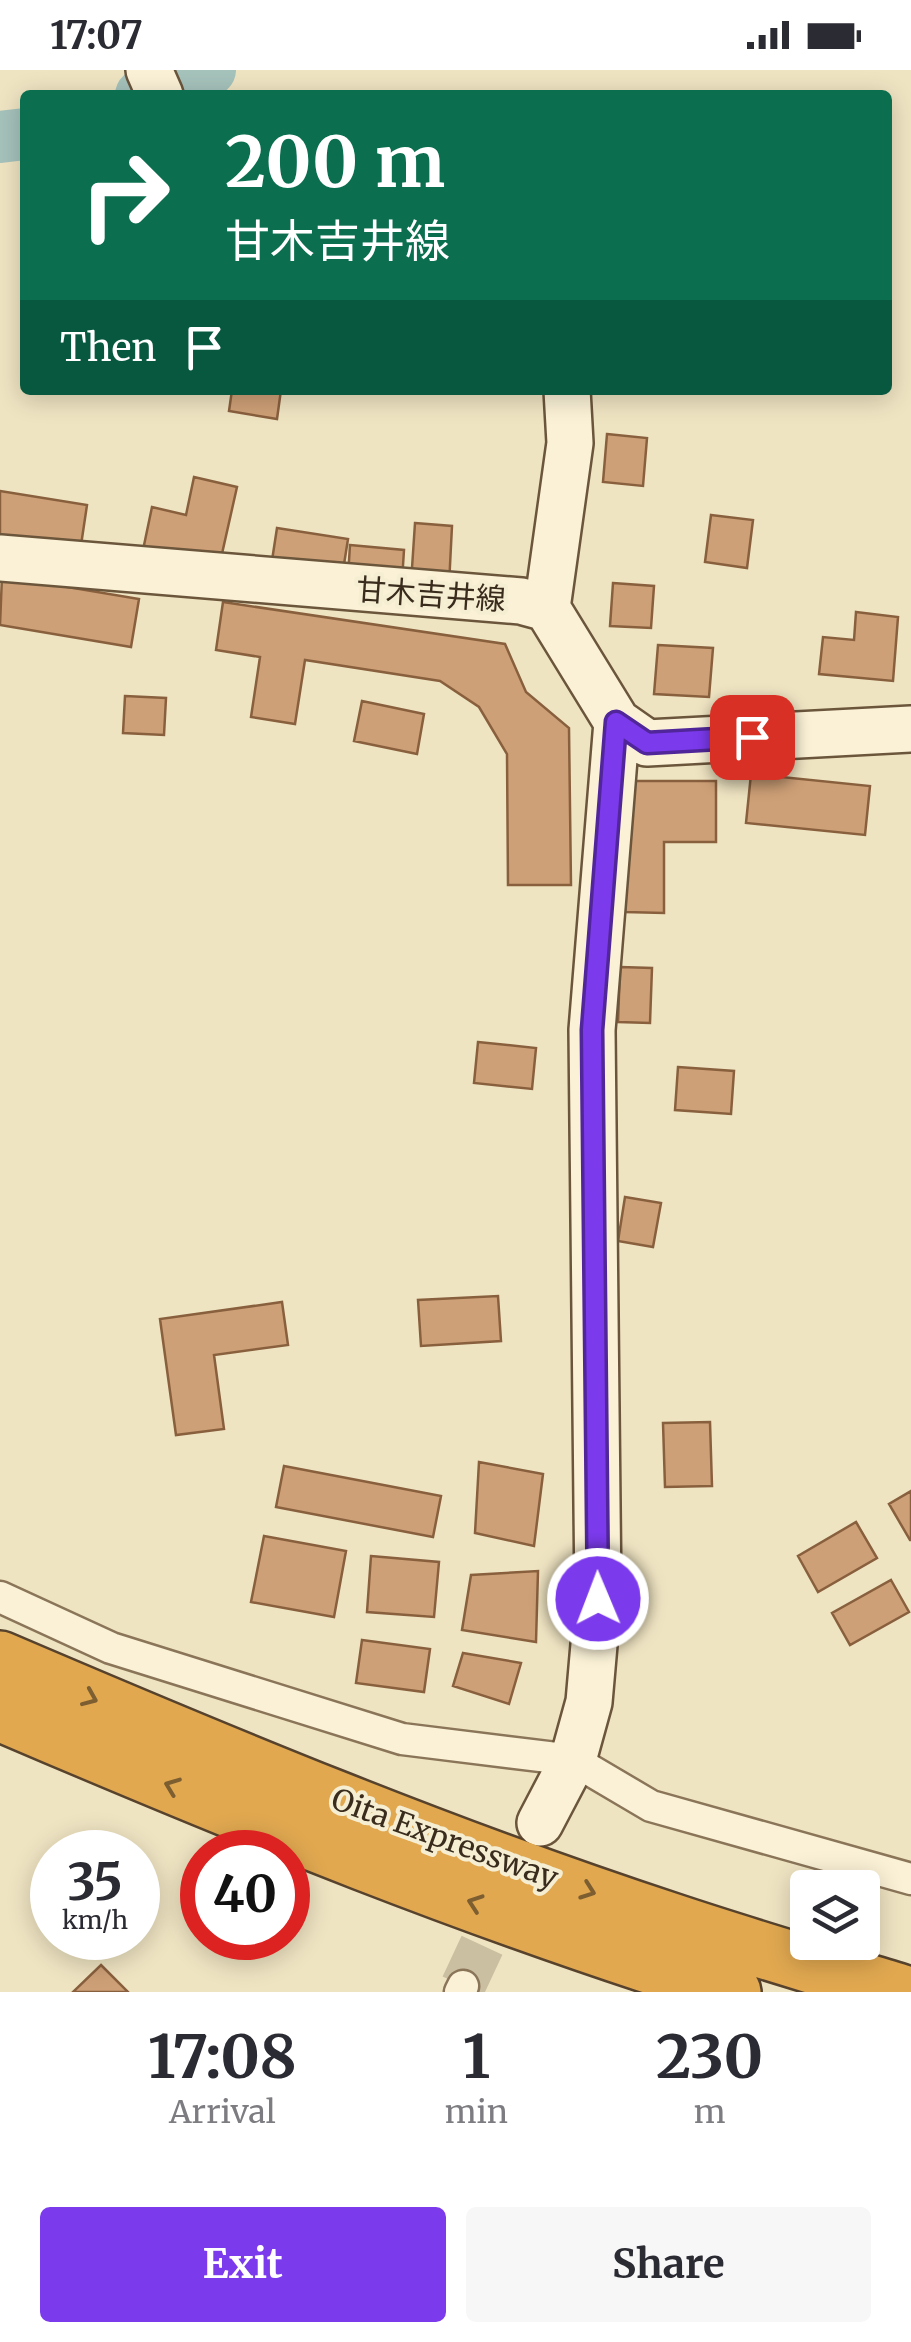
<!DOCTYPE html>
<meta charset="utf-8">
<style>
body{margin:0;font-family:Merriweather,"Noto Sans JP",serif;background:#f7f7f7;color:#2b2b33;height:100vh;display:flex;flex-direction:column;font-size:38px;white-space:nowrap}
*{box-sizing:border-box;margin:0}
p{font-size:32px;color:#7c7c81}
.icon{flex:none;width:55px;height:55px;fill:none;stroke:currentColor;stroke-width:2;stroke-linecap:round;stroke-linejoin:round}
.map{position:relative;height:1922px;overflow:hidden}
.sheet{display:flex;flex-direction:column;background:#fff;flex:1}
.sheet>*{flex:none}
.guide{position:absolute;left:20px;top:20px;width:872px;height:305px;border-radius:10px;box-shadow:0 5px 25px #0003;background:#0b6e4f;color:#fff;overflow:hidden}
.fabs{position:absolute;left:790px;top:1800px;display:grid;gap:20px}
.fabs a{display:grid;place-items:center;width:90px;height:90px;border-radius:10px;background:#fff;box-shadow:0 5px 25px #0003;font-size:50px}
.speed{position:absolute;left:30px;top:1760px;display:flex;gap:20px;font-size:50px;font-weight:700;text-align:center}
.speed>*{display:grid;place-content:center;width:130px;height:130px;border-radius:50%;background:#fff;box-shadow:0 5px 25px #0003;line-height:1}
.speed small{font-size:25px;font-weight:400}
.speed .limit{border:15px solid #d22;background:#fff;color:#111}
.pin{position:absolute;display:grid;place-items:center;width:85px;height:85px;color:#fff;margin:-42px;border-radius:20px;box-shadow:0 5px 15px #0006}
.me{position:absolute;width:110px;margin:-55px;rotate:359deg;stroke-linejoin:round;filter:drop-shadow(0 0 8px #0008)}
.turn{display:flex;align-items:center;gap:35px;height:210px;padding:0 40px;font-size:45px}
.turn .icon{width:130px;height:130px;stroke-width:2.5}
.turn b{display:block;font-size:70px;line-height:85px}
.then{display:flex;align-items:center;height:95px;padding:0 40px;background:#0003;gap:20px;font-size:38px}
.eta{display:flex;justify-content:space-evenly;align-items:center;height:170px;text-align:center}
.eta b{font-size:60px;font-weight:700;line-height:70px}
.button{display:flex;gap:20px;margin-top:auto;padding:20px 40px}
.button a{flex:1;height:115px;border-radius:10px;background:#7c3aed;color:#fff;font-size:40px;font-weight:700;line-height:115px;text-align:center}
.button a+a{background:#f7f7f7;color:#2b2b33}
.status{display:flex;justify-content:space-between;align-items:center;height:70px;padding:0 50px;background:#fff;direction:ltr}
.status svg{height:28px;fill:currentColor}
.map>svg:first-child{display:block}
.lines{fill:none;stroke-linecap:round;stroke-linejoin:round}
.river{stroke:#a5c2bb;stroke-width:52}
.building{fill:#cea077;stroke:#89603e;stroke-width:2.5}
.secondary-tunnel{stroke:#cbbfa1;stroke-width:45;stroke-dasharray:45 22;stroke-linecap:butt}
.street-casing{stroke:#8a7559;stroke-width:35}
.secondary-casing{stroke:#6b563c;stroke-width:50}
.highway-casing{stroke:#57432d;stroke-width:60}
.street{stroke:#faf1d6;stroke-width:30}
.secondary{stroke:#faf1d6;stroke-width:45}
.highway{stroke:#e1a850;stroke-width:55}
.oneway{stroke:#7c5e31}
.route-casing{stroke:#51269a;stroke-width:25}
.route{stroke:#7c3aed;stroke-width:18}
.labels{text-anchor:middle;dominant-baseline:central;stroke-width:8;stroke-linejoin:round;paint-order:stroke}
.street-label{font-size:30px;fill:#392c1d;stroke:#f6eed2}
</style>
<div class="status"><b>17:07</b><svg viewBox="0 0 49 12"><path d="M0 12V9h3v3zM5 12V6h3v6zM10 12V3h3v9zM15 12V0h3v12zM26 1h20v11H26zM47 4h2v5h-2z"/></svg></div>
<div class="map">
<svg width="911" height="1922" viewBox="0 0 911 1922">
<rect width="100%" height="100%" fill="#efe4c2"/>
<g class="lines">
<path class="river" d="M141,25L210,0
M0,67L25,64"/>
</g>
<path class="building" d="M232,320H281L277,349L229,341Z
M607,364L647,368L643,416L603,412Z
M194,407L237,417L219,497L143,480L152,437L186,445Z
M0,421L87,435L80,482L0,469Z
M711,445L753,450L747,498L705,492Z
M415,453L452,456L449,515L411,513Z
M277,458L348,469L342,507L271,497Z
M350,475L404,480L402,511L348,507Z
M2,506L139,529L131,577L0,555Z
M613,513L654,516L651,558L610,556Z
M223,532L505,574L526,622L569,658L571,815H508L507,684L479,637L440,611L305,590L295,654L251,647L260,587L216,580Z
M856,542L898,547L893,611L819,604L823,567L854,570Z
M658,575L713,578L709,627L654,624Z
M125,626L166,628L164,665L123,663Z
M362,631L424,644L417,684L354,671Z
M751,704L870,716L865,765L746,753Z
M625,711H716V772H664V843L625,842Z
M620,897L652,898L650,953L618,952Z
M478,972L536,978L532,1019L474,1013Z
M678,997L734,1001L731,1044L675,1040Z
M625,1127L661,1133L653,1177L618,1171Z
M498,1226L501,1271L421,1276L418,1230Z
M282,1232L288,1275L214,1285L224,1359L176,1365L160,1249Z
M710,1352L712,1416L665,1417L663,1353Z
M479,1392L543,1404L534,1476L475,1463Z
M284,1396L441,1426L433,1467L276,1437Z
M911,1421V1470H910L889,1434Z
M856,1452L877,1488L818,1522L798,1486Z
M264,1466L346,1481L334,1547L251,1532Z
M371,1486L439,1492L434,1547L367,1542Z
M538,1501L536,1572L462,1560L471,1505Z
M891,1510L909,1542L850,1575L832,1543Z
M362,1570L430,1579L424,1622L356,1613Z
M463,1583L521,1593L509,1634L453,1616Z
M101,1895L128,1922H73Z"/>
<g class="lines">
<path class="secondary-tunnel" d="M463,1916L511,1813"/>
<g class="street-casing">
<path id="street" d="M0,1527L111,1578L402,1669L573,1690L651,1736L911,1809
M460,1922L463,1916"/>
</g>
<g class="secondary-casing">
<path id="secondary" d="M149,0L160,25
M0,488L521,531L547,538L617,652L647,673L911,659
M547,538L570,373L567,320
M540,1753L573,1690L589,1632L598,1529L592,960L617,652"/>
</g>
<g class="highway-casing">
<path id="highway" d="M0,1589C222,1684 445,1777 674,1852C749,1877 824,1899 900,1922
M0,1643C240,1746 483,1845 733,1922"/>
</g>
<use href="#street" class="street"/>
<use href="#secondary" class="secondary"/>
<use href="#highway" class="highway"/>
</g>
<defs><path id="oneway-chevron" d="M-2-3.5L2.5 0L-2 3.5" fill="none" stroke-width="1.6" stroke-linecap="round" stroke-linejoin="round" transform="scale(2.5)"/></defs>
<g class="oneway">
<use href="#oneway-chevron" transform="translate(90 1628) rotate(23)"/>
<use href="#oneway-chevron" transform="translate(172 1716) rotate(-159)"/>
<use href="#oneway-chevron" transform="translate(588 1821) rotate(20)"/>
<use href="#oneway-chevron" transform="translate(475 1833) rotate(-161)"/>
</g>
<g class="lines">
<g class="route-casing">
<path id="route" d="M598,1529L592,960L616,652L647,673L752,667"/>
</g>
<use href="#route" class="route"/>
</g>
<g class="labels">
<g class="street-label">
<text transform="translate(431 524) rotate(4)">甘木吉井線</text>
<text transform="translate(445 1768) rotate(20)">Oita Expressway</text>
</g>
</g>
</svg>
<div class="fabs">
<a><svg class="icon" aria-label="layers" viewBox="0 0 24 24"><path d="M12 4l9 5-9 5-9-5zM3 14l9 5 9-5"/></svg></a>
</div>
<div class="speed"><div>35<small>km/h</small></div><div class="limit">40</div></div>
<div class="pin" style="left:752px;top:667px;background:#d93025"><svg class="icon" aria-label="arrive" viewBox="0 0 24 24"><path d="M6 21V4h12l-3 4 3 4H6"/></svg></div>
<svg class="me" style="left:598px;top:1529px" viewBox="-20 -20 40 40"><circle r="17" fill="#7c3aed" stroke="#fff" stroke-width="3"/><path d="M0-11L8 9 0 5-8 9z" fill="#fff"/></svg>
<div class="guide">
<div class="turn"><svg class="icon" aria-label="right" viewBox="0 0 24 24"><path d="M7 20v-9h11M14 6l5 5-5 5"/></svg><div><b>200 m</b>甘木吉井線</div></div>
<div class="then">Then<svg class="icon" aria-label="arrive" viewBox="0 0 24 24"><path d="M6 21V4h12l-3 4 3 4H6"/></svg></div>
</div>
</div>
<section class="sheet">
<div class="eta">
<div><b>17:08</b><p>Arrival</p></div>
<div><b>1</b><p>min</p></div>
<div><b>230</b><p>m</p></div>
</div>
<div class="button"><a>Exit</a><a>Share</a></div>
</section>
